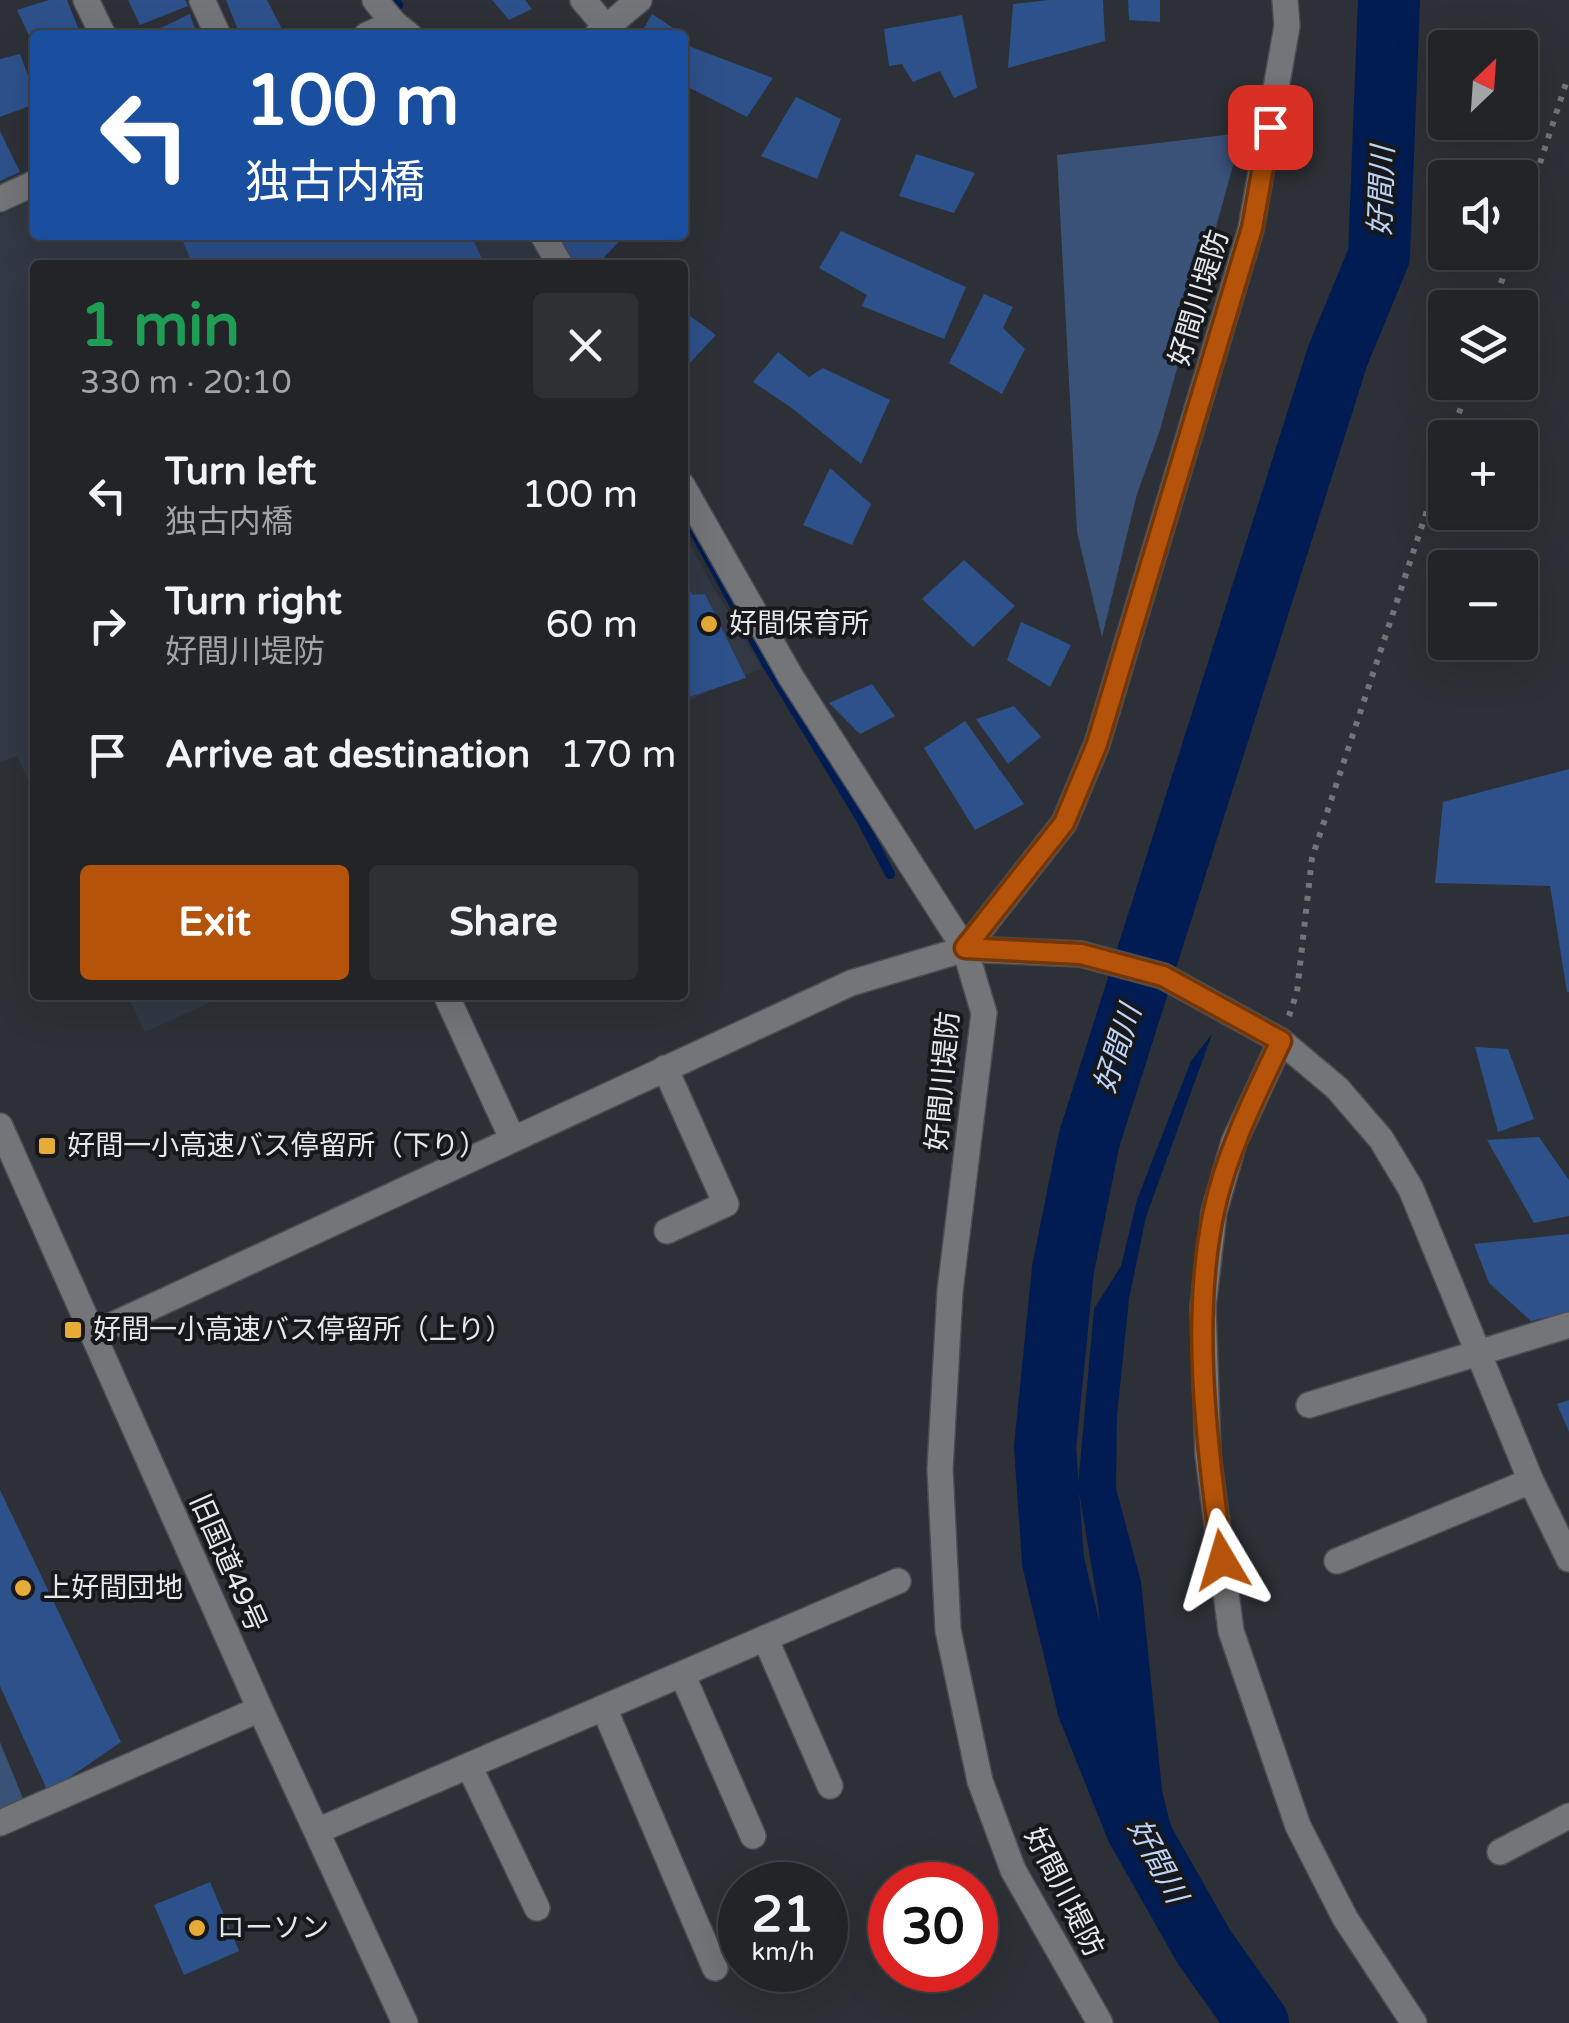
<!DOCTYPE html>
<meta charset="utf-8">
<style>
body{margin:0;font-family:"Varela Round","Noto Sans JP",sans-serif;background:#2e3034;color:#f1f3f6;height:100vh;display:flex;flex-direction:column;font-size:38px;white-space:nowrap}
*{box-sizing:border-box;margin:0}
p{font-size:32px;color:#a2a4a8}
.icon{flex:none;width:55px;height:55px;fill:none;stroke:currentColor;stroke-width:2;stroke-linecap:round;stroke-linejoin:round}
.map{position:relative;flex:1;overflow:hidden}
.side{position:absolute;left:30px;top:260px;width:658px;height:740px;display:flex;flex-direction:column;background:#222428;border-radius:10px;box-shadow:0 10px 40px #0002,0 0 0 2px #3f4145}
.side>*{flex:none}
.guide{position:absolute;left:30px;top:30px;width:658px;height:210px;border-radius:10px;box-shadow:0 10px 40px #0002,0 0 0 2px #3f4145;background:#1a4fa0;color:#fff;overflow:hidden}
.needle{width:65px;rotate:25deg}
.buttons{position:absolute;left:1428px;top:30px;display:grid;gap:20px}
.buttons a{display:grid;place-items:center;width:110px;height:110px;border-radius:10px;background:#222428;box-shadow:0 10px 40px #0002,0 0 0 2px #3f4145;font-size:50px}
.speed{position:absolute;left:718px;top:1862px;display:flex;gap:20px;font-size:50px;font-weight:700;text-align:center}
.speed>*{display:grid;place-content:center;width:130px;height:130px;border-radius:50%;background:#222428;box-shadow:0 10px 40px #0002,0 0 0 2px #3f4145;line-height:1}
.speed small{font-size:25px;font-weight:400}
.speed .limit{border:15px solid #d22;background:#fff;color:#111}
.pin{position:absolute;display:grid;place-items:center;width:85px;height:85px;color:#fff;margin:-42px;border-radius:20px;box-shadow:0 5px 15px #0006}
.me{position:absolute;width:110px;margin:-55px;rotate:353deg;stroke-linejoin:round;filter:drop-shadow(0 0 8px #0008)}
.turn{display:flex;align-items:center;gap:35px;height:210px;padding:0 50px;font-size:45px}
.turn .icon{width:130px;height:130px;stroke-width:2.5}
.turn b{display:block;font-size:70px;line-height:85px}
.round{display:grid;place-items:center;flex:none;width:105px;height:105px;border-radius:10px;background:#2e3034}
.head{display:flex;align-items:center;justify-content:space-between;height:170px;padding:0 50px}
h1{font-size:60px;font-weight:700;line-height:75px;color:#1e9e55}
.action{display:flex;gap:20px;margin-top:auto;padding:20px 50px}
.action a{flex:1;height:115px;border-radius:10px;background:#b45309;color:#fff;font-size:40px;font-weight:700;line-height:115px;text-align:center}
.action a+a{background:#2e3034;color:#f1f3f6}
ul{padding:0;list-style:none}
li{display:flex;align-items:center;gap:30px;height:130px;padding:0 50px}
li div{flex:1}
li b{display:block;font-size:38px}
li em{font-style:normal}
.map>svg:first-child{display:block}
.built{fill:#323944}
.green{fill:#3a5178}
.water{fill:#001c52}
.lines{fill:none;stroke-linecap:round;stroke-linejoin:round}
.stream{stroke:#001c52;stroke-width:10}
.river{stroke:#001c52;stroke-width:62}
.building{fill:#2d518b}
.minor-casing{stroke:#4a4d53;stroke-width:28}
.path{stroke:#71747a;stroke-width:6;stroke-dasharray:5 8;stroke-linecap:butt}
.minor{stroke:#737578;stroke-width:25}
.route-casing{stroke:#753606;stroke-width:25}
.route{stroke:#b45309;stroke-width:18}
.poi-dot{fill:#e7ac37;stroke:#16181b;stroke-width:4}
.labels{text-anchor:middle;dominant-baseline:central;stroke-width:8;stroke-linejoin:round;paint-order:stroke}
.street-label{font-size:28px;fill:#e4e7eb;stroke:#16181b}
.poi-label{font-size:28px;fill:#e4e7eb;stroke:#16181b;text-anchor:start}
.water-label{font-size:30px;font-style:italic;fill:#bdd3f6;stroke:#16181b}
</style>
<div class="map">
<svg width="1569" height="2023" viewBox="0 0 1569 2023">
<rect width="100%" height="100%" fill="#2d3036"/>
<path class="built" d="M35,200V235H528L544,265H35V795L17,756L0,762V215Z
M682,528L709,580L762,668L683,703Z
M127,995H227L145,1032Z"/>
<path class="green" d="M1242,133L1160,430L1137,494L1102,637L1077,532L1057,155Z
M0,1742L24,1801L0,1811Z"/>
<path class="water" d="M1212,1034L1146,1217L1129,1299L1117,1415L1116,1488L1141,1582L1162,1790L1185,1884L1216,1952L1271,2023H1221L1158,1913L1108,1711L1098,1605L1078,1486L1094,1309L1121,1266L1137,1200L1191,1061Z"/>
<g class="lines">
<path class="stream" d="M394,0L398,5
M693,529L768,666L861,819L890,874"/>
<path class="river" d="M1258,2023L1204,1947L1137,1829L1088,1707L1053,1561L1045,1447L1063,1269L1089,1140L1338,355L1379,256L1389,0"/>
</g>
<path class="building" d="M49,0H67L81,35H35V48L17,10Z
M128,0H185L188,6L140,25Z
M226,0H267L285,35H240Z
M492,0H525L532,9L509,20Z
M1049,0H1103L1105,41L1008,68L1013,4Z
M1128,0H1160V22L1129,20Z
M190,14L197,35H146Z
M652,14L687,37L683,44L773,78L747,117L682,84V35H640Z
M962,15L977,88L954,98L940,71L913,82L902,64L889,66L884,29Z
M20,54L35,94V104L0,117V59Z
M796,97L841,119L817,179L761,156Z
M0,131L20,172L0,181Z
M916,154L975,173L954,213L899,196Z
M841,231L966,287L944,339L862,306L867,295L819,268Z
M180,235H471L485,265H193Z
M552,235H625L597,265H575Z
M984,294L1013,307L1003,328L1025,349L1002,394L949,363Z
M682,310L716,335L685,368L682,364Z
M778,352L809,377L823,368L890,400L861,464L793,409L753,382Z
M830,468L871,504L852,545L803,525Z
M964,560L1015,606L973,647L922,599Z
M683,573L692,595L705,594L746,678L683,699Z
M1021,622L1071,645L1050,687L1007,660Z
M872,684L895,716L860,734L829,703Z
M1014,706L1041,737L1008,764L976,719Z
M965,721L1024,804L975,830L924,748Z
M1569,769V992H1567L1550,886L1435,883L1443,802Z
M1475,1047L1508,1049L1534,1119L1498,1132Z
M1539,1137L1569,1180V1216L1534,1223L1487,1140Z
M1569,1234V1312L1531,1321L1489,1283L1474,1244Z
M1569,1400V1432L1557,1404Z
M0,1490L121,1742L48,1792L0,1686Z
M210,1882L239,1951L184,1975L154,1905Z"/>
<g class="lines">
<g class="minor-casing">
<path id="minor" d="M86,0L103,35
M202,0L218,35
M375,0L394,23L409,35
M583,0L606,27
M367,35L394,23
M597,35L639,0
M0,199L35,183
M543,235L560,265
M682,485L791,677L965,949L984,1013L950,1291L940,1469L948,1630L980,1781L1013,1870L1100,2023
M965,949L1064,823L1097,744L1251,229L1287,26L1285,0
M446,995L512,1138
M1281,1041L1234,1142L1214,1212L1203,1307L1208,1455L1231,1631L1298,1826L1345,1918L1414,2023
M665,1068L726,1204L667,1231
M0,1126L260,1709L405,2023
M93,1334L851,983L965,949L1081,954L1163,976L1281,1041L1337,1088L1381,1139L1411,1189L1531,1481L1569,1559
M1309,1405L1569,1325
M1337,1561L1531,1481
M765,1638L830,1786
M682,1674L753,1836
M604,1708L715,1968
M469,1766L537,1908
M0,1823L260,1709
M317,1831L898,1581
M1500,1852L1569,1816"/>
</g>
<path class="path" d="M1520,225L1566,83
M1493,308L1511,252
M1451,438L1469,382
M1289,1016L1297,992L1312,858L1445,456"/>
<use href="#minor" class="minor"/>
</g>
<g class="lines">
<g class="route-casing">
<path id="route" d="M1222,1560C1208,1449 1190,1322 1214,1211C1227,1151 1255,1096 1281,1041L1163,976L1081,954L965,948L1064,823L1097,744L1252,228L1270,127"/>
</g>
<use href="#route" class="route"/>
</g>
<g class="poi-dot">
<circle cx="709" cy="624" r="10"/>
<rect x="37" y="1136" width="20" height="20" rx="5"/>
<rect x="63" y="1320" width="20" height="20" rx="5"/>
<circle cx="23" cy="1588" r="10"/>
<circle cx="197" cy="1928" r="10"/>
</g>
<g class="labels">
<g class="street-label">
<text transform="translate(1199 298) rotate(-73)">好間川堤防</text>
<text transform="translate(943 1081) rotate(-85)">好間川堤防</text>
<text transform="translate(228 1563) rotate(66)">旧国道49号</text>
<text transform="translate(1064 1892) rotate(63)">好間川堤防</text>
</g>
<g class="poi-label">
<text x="729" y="624">好間保育所</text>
<text x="67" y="1146">好間一小高速バス停留所（下り）</text>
<text x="93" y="1330">好間一小高速バス停留所（上り）</text>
<text x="43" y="1588">上好間団地</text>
<text x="217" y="1928">ローソン</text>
</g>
<g class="water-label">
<text transform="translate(1382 191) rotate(-88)">好間川</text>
<text transform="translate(1118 1049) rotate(-72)">好間川</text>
<text transform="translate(1157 1861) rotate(62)">好間川</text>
</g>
</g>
</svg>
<div class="buttons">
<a><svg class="needle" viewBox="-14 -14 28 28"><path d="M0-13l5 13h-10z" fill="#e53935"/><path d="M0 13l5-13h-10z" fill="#a2a4a8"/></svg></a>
<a><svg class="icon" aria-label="sound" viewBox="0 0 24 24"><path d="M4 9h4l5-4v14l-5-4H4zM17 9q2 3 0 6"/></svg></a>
<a><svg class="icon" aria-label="layers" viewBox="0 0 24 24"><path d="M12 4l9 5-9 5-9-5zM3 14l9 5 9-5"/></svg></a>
<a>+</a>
<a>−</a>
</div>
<div class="speed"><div>21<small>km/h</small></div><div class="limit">30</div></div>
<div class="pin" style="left:1270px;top:127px;background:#d93025"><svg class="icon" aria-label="arrive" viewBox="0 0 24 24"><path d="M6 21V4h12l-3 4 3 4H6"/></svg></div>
<svg class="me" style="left:1222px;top:1560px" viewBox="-20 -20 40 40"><path d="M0-17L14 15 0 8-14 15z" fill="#b45309" stroke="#fff" stroke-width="4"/></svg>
<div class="guide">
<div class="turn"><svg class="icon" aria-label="left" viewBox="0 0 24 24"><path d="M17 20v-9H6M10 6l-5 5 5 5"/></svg><div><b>100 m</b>独古内橋</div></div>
</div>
<section class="side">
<div class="head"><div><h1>1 min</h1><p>330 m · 20:10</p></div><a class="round"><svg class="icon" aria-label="close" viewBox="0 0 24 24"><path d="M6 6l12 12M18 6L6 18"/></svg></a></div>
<ul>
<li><svg class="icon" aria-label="left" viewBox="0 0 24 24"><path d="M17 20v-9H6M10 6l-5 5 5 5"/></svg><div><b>Turn left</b><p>独古内橋</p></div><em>100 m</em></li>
<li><svg class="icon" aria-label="right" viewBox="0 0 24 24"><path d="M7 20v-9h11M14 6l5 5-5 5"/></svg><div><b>Turn right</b><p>好間川堤防</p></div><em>60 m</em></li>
<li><svg class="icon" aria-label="arrive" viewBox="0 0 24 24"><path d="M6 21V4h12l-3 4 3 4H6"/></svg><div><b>Arrive at destination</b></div><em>170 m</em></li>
</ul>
<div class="action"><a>Exit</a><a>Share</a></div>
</section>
</div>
